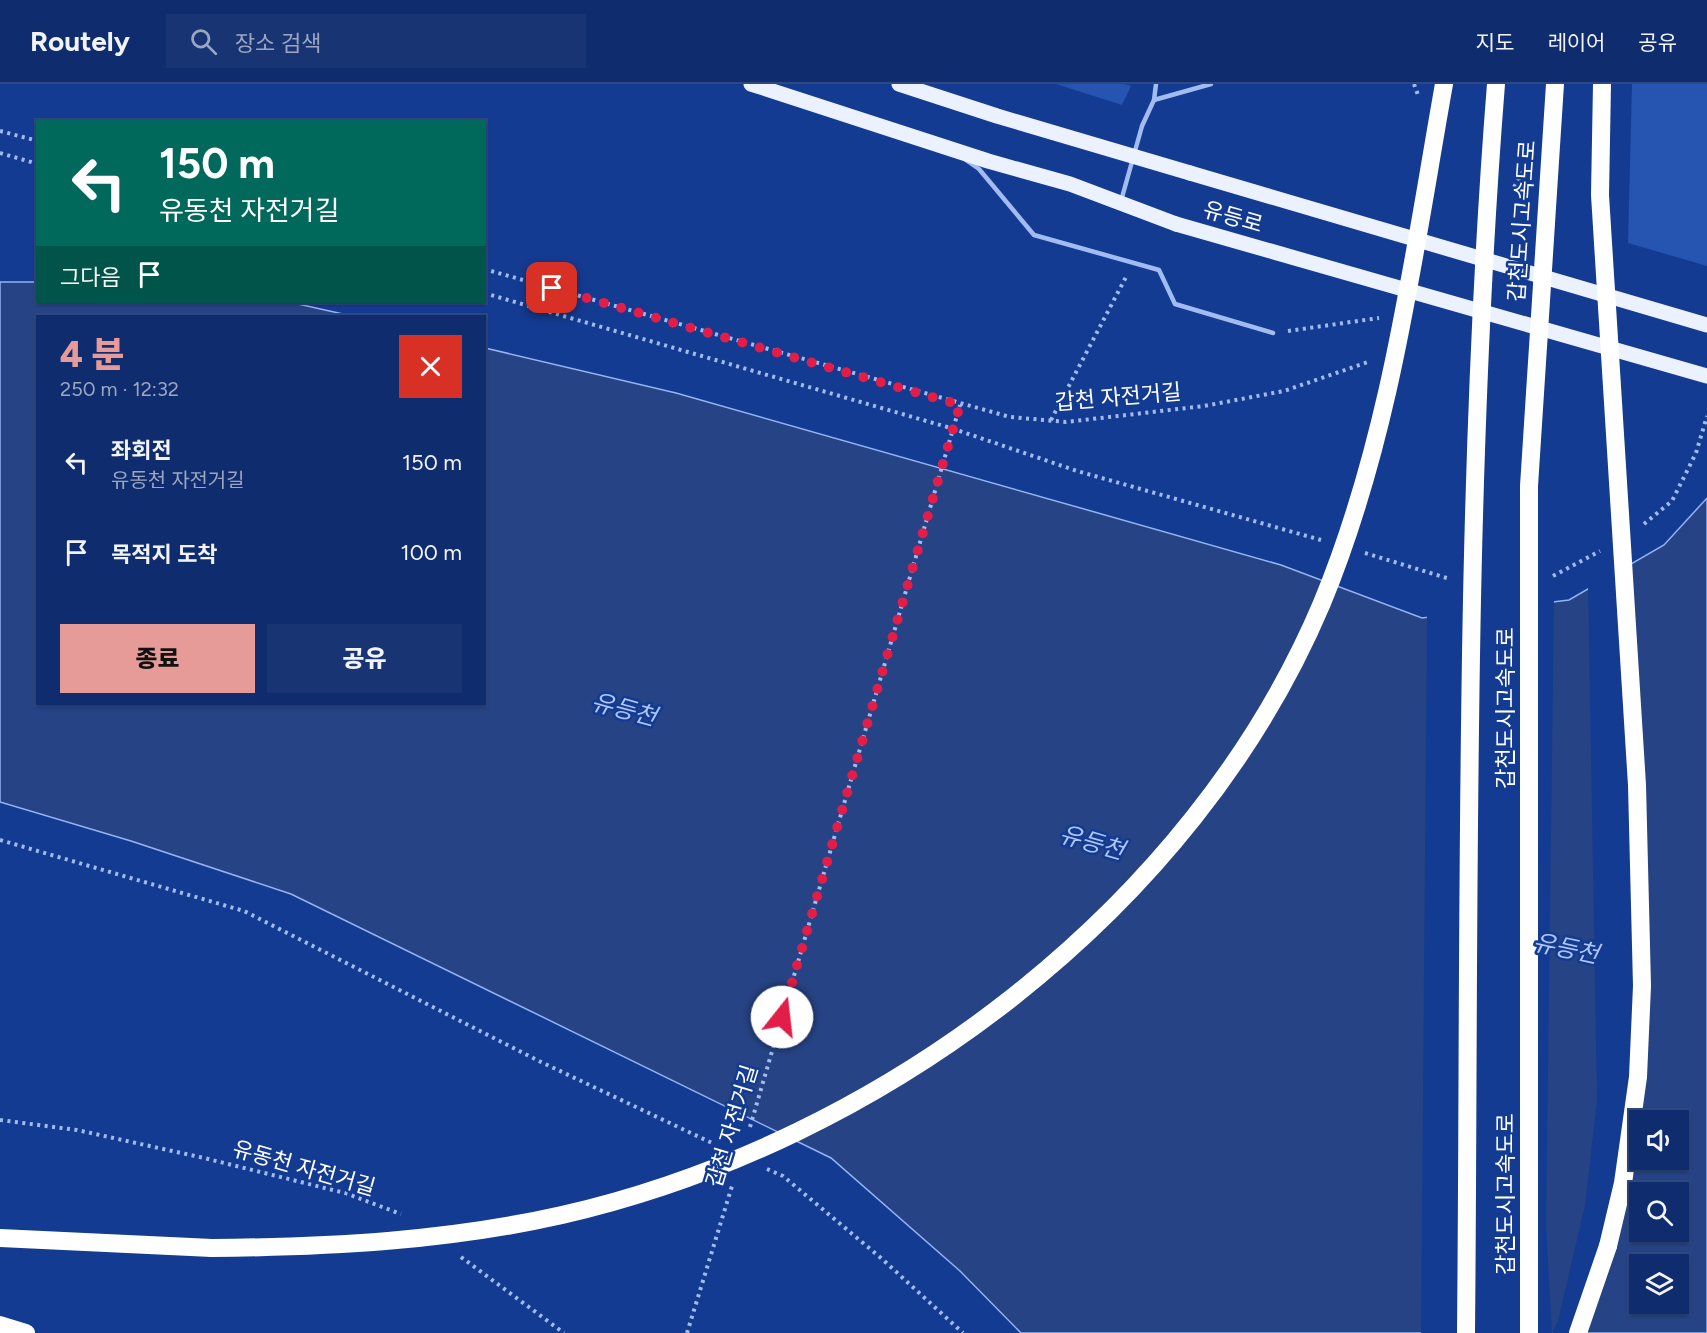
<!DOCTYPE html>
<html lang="ko">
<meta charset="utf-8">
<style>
body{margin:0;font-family:Figtree,"Noto Sans KR",sans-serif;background:#183473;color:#f1f3f6;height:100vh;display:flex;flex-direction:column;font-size:22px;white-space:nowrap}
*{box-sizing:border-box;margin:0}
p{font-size:20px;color:#9ba7c2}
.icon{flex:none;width:33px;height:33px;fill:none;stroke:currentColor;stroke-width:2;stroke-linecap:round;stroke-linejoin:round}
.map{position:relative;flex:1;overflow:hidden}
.drawer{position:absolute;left:36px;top:231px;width:450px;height:390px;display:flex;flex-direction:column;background:#0f2c6e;border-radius:0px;box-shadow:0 2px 4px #0004,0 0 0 2px #2f4881}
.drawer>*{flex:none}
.guide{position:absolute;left:36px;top:36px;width:450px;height:183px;border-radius:0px;box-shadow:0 2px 4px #0004,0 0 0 2px #2f4881;background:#00695c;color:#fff;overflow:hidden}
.fabs{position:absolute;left:1629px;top:1026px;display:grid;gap:12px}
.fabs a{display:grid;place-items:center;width:60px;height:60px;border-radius:0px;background:#0f2c6e;box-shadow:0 2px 4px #0004,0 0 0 2px #2f4881;font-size:30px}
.pin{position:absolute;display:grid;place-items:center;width:51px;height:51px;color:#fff;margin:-26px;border-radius:12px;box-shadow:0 3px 9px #0006}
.me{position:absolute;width:66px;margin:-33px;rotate:16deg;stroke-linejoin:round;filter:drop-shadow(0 0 4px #0008)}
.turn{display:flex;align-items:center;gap:21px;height:126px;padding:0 24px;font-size:27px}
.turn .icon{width:78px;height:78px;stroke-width:2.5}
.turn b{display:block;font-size:42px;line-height:51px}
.then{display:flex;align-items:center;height:57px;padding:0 24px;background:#0003;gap:12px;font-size:22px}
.round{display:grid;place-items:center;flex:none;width:63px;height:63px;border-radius:0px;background:#183473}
.overview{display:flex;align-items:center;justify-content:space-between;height:102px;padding:0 24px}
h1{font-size:36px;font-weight:800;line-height:45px;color:#e69b98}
.button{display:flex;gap:12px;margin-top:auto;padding:12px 24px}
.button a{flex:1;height:69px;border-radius:0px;background:#e69b98;color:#111;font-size:24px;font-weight:800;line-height:69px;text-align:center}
.button a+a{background:#183473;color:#f1f3f6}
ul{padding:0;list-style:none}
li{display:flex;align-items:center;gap:18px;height:90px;padding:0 24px}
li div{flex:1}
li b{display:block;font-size:22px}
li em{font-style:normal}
header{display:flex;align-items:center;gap:36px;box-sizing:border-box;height:84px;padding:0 30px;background:#0f2c6e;border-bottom:2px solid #2f4881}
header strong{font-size:28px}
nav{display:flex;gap:33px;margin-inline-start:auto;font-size:21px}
.search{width:420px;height:54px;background:#183473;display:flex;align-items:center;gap:15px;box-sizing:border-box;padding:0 21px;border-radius:0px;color:#9ba7c2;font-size:22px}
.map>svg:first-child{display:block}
.green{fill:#2654b1}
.water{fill:#264385;stroke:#94b4f4;stroke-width:1.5;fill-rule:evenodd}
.pier{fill:#143b92}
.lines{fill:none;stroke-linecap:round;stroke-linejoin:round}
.path{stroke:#a2bcf1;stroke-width:4;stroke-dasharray:3 4.5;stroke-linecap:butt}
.lane{stroke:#a2bcf1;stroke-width:4.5}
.primary{stroke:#ecf1ff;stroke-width:15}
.highway{stroke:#fff;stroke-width:18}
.primary-bridge{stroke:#ecf1ff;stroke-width:15}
.highway-bridge{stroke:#fff;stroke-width:18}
.route{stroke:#e11d48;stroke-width:10;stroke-dasharray:0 18}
.labels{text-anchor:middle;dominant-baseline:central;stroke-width:5;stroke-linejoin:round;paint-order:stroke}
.street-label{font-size:22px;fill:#fff;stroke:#143b92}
.water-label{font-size:24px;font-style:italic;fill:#aec6f8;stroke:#143b92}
</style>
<header>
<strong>Routely</strong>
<div class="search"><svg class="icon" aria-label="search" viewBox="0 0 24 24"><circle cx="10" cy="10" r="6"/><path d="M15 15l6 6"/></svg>장소 검색</div>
<nav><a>지도</a><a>레이어</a><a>공유</a></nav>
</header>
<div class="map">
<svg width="1707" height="1249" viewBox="0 0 1707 1249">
<rect width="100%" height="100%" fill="#143b92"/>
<path class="green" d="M1056,0H1124L1131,2L1122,21Z
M1632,0H1707V182L1628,159Z"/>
<path class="water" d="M0,198H37L38,218H289L352,232H38V620H484L485,264L676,309L1281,481L1422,534L1569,516L1664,461L1707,414V1249H1021L960,1187L831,1074L291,810L131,757L0,718ZM1640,1036H1678V1076H1640ZM1640,1108H1678V1148H1640ZM1640,1180H1678V1220H1640Z"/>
<path class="pier" d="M1631,477L1639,1000L1584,1249H1552L1558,1237L1585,1121L1597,1017L1588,501Z
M1554,515L1546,1142L1552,1249H1421L1427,531Z"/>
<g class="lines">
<path class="path" d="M1414,0L1418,11
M0,47L38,57
M0,69L38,80
M1514,103L1524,86
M484,185L1010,333L1066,338L1204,322L1284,307L1371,277
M484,209L954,345L1077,387L1321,456
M1288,247L1379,234
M1051,336L1126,193
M1644,440L1672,417L1696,369L1707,332
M1365,469L1450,495
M1553,492L1600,467
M0,756L244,827L541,978L712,1059
M0,1036L77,1046L204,1074L345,1109L401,1130
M750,1043L960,321
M767,1085L783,1092L881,1174L963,1249
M461,1173L564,1249
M687,1249L732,1102"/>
<path class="lane" d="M1154,16L1211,0
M966,76L979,85L1034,151L1159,186L1175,220L1273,249
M1121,117L1142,42L1154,16L1156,0"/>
<path class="primary" d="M751,0L988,77L1070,100L1176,140
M899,0L997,32L1190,89"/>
<path class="highway" d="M0,1154L212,1164
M0,1241L26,1249
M1578,1249L1608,1162"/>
<path class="primary-bridge" d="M1190,89L1707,241
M1176,140L1707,292"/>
<path class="highway-bridge" d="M1602,0L1600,111L1637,701L1642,902L1638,993L1623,1099L1608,1162
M212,1164C330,1163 447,1157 562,1131C882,1058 1193,825 1322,519C1390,355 1413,174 1444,0
M1466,1249C1470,833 1463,415 1496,0
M1529,1249V402L1555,0"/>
</g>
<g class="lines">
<path class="route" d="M552,204L960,321L782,933"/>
</g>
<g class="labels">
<g class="street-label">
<text transform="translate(1233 133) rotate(16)">유등로</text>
<text transform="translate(1522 137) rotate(-86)">갑천도시고속도로</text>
<text transform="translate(1118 313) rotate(-5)">갑천 자전거길</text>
<text transform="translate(1505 624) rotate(-90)">갑천도시고속도로</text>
<text transform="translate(732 1042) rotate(-73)">갑천 자전거길</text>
<text transform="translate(304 1084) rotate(16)">유동천 자전거길</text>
<text transform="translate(1505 1110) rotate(-90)">갑천도시고속도로</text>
</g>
<g class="water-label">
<text transform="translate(624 625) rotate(15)">유등천</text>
<text transform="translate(1092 758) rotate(16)">유등천</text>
<text transform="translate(1566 864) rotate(12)">유등천</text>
</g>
</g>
</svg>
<div class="fabs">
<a><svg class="icon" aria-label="sound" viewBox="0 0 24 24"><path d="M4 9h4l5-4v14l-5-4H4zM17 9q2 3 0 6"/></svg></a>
<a><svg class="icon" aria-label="search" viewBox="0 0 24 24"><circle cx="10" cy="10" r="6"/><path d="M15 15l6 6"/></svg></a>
<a><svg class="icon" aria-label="layers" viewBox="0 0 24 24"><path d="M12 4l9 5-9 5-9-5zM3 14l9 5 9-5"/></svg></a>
</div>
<div class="pin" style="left:552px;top:204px;background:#d93025"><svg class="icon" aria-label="arrive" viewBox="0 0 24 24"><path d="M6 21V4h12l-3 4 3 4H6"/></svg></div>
<svg class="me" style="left:782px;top:933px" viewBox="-20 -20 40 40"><circle r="19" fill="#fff"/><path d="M0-13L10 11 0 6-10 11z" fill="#e11d48"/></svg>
<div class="guide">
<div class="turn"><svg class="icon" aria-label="left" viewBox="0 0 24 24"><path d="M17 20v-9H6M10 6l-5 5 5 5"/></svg><div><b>150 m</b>유동천 자전거길</div></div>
<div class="then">그다음<svg class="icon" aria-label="arrive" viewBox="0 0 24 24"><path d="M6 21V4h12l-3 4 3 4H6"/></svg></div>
</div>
<section class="drawer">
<div class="overview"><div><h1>4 분</h1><p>250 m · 12:32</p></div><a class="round" style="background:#d93025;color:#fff"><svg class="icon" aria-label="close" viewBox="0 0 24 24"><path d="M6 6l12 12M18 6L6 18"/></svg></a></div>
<ul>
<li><svg class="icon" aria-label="left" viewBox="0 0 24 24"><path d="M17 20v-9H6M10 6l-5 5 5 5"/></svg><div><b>좌회전</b><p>유동천 자전거길</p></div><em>150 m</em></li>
<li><svg class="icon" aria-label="arrive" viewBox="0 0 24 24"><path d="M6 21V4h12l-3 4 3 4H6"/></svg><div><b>목적지 도착</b></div><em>100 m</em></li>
</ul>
<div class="button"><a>종료</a><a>공유</a></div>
</section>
</div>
